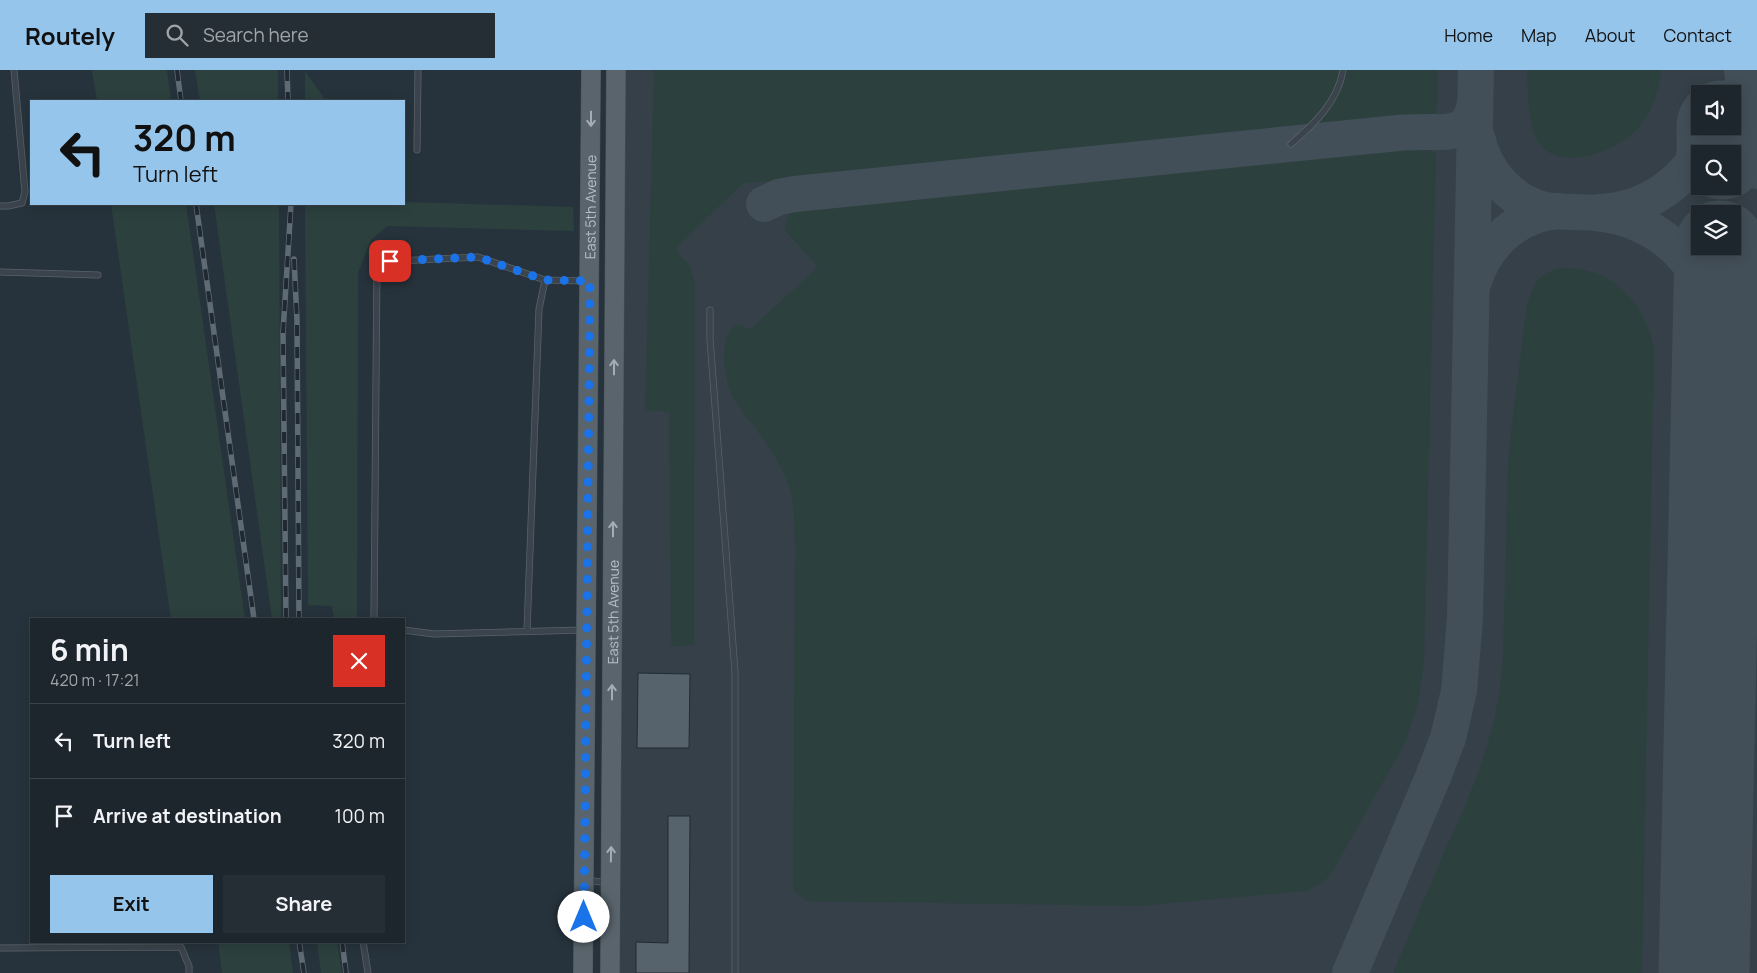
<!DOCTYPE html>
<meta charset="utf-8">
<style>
body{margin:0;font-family:Manrope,sans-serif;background:#252e35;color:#f1f3f6;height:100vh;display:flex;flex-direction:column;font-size:19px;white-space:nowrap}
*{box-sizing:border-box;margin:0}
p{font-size:16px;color:#a0a5aa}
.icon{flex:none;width:28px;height:28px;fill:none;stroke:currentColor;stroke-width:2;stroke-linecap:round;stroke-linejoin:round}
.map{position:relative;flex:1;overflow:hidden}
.details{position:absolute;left:30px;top:548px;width:375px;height:325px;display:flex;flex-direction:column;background:#1d262d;border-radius:0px;box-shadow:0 2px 12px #0003,0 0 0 1px #3b4349}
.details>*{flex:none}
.banner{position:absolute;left:30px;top:30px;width:375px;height:105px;border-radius:0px;box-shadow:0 2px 12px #0003,0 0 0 1px #3b4349;background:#96c5ec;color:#111;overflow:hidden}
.tools{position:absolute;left:1691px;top:15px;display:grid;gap:10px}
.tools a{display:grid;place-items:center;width:50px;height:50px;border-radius:0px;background:#1d262d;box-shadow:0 2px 12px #0003,0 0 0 1px #3b4349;font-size:25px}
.pin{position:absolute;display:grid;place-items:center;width:42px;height:42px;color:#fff;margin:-21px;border-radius:10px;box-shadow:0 2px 8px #0006}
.me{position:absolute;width:55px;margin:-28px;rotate:0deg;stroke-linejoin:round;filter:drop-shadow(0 0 4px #0008)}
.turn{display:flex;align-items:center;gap:18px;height:105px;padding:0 20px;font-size:22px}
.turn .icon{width:65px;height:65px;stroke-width:2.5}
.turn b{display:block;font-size:35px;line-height:42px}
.round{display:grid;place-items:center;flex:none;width:52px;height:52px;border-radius:0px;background:#252e35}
.overview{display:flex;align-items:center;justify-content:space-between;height:85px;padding:0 20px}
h1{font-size:30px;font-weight:700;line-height:38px}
.cta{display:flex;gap:10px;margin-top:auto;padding:10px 20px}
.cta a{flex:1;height:58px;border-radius:0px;background:#96c5ec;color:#111;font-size:20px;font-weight:700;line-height:58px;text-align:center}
.cta a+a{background:#252e35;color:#f1f3f6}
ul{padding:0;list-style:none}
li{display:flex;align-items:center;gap:15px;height:75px;padding:0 20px;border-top:1px solid #3b4349}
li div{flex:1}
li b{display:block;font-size:19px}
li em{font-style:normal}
header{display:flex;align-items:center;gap:30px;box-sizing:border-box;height:70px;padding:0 25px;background:#96c5ec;color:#111}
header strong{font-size:24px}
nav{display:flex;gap:28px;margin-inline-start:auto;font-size:18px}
.search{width:350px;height:45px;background:#252e35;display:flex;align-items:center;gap:12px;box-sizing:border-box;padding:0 18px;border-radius:0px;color:#a0a5aa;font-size:19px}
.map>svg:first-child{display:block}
.airport{fill:#354049;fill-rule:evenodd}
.green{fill:#2c413e}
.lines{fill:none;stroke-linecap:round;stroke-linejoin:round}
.taxiway{stroke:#434f58;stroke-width:36}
.runway{stroke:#434f58;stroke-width:91}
.building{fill:#56626c;stroke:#222b33}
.lane-casing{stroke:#59626a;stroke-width:7}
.primary-casing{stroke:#475058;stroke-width:20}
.lane{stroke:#3b444c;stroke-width:5.5}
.primary{stroke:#59646c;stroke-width:19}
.rail-casing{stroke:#5f6b74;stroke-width:5.5}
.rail{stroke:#202931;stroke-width:4;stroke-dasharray:11;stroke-linecap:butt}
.oneway{stroke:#a4adb5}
.route{stroke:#1a73e8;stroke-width:9;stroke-dasharray:0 16.2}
.labels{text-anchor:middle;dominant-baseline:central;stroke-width:5;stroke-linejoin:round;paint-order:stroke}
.street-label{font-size:14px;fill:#b7bfc7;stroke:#202931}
</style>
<header>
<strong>Routely</strong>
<div class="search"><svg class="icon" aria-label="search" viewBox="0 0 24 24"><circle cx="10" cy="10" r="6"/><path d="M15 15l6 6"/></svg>Search here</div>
<nav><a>Home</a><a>Map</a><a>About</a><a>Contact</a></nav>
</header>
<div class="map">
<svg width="1757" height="903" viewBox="0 0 1757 903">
<rect width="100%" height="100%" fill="#27333c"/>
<path class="airport" d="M616,0H1757V903H610ZM1700,24H1732V56H1700ZM1700,84H1732V116H1700ZM1700,144H1732V176H1700Z"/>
<path class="green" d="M92,0H167L171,31H97Z
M195,0H278V31H200Z
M654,0H1438L1437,41L1432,45L796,109L743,113L675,179L689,195L695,213L694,575L671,576L669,342L645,340Z
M1527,0H1661C1660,22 1650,47 1634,62C1613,83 1558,102 1538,72C1528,57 1528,18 1527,0Z
M305,1L326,31H305Z
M1424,78L1436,84L1424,594L1418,633L1406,671L1331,804C1323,813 1316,817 1305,821L1140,836L807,831L793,821L795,477C794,456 795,433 788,413C780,392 766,372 752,354C746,346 739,338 734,329C724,312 717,265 737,255L751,259L818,197L785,160C786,150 787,144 796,140Z
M404,132L573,137L574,161L387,156L371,170L358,203L357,549H334L332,536L308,535L305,134H404Z
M111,134H186L245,549H171Z
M214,134H279L281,549H272Z
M1558,198C1568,199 1579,198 1589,201C1625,211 1647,244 1654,278L1642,903H1393L1446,778L1464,739L1480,698L1494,652L1500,619L1503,587L1508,397L1511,362L1527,234C1535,212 1536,207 1558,198Z
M218,871H289L293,903H222Z
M317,871H337L342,903H321Z"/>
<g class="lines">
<path class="taxiway" d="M1742,0L1750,67L1757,101
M1477,67C1484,101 1510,132 1546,140C1563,143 1579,141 1596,143C1640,147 1682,172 1701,214C1714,242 1714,273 1717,303
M764,134L779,127L795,124L1398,63C1410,62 1422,62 1434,62C1458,63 1470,59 1475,33
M1600,142C1653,139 1694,106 1712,56
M1474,211C1486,173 1518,144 1559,141
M1350,903L1433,707L1448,668L1459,621L1465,548L1476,0"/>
<path class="runway" d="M1722,84V56
M1704,903L1720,176"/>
</g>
<path class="building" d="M638,603L690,604L689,678H637Z
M668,746H690L689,903H636V872L668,873Z"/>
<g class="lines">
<g class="lane-casing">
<path id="lane" d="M1291,74C1314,54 1338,32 1343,0
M417,80L418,0
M0,136H8L22,133L25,122L14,0
M0,202L98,205
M710,240V269L735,602V903
M374,549L377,192L478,187L545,210L586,211
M404,560L434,564L584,560
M527,561L539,239L545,210
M586,810L609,813
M363,871L368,903
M0,878L181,877L189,896V903"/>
</g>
<g class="primary-casing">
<g id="primary">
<path id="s1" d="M583,903L591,0"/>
<path id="s2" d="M610,903L616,0"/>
</g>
</g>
<use href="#lane" class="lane"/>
<use href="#primary" class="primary"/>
<g class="rail-casing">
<path id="rail" d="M177,0L181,31
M287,0L288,31
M196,134L254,549
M294,189L297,250L299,549
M286,549L283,263L291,134
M299,871L304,903
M342,871L346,903"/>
</g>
<use href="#rail" class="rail"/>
</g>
<defs><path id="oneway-shaft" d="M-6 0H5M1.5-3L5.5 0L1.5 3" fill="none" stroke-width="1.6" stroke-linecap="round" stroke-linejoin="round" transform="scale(1.25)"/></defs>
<g class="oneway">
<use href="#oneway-shaft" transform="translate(591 49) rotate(90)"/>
<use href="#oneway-shaft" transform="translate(614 297) rotate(-90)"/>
<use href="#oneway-shaft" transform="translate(613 459) rotate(-90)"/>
<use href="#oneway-shaft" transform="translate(612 622) rotate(-90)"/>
<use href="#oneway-shaft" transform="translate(611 784) rotate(-89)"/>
</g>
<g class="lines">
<path class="route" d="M390,191L478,187L545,210L590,211L584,847"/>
</g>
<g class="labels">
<g class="street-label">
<text stroke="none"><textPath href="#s1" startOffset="766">East 5th Avenue</textPath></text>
<text stroke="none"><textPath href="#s2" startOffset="361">East 5th Avenue</textPath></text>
</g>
</g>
</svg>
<div class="tools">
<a><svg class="icon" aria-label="sound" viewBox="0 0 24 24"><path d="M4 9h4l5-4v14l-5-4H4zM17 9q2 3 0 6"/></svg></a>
<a><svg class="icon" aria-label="search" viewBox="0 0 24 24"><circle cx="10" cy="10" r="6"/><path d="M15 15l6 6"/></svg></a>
<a><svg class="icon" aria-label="layers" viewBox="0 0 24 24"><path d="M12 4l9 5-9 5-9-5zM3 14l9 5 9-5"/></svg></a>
</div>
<div class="pin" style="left:390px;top:191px;background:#d93025"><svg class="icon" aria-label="arrive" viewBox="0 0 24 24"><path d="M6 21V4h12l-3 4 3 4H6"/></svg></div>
<svg class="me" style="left:584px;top:847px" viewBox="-20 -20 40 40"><circle r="19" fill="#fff"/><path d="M0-13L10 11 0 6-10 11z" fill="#1a73e8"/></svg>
<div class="banner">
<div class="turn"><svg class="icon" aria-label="left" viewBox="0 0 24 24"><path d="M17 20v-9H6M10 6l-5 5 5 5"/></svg><div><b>320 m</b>Turn left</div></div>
</div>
<section class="details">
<div class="overview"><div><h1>6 min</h1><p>420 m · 17:21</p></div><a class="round" style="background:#d93025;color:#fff"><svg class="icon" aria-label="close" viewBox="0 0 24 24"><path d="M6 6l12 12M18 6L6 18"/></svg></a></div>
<ul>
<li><svg class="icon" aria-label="left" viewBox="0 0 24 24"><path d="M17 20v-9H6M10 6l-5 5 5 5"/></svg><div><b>Turn left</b></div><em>320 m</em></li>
<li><svg class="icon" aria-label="arrive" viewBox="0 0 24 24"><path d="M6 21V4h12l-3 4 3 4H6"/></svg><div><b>Arrive at destination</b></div><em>100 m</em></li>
</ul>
<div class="cta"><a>Exit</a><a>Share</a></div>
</section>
</div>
